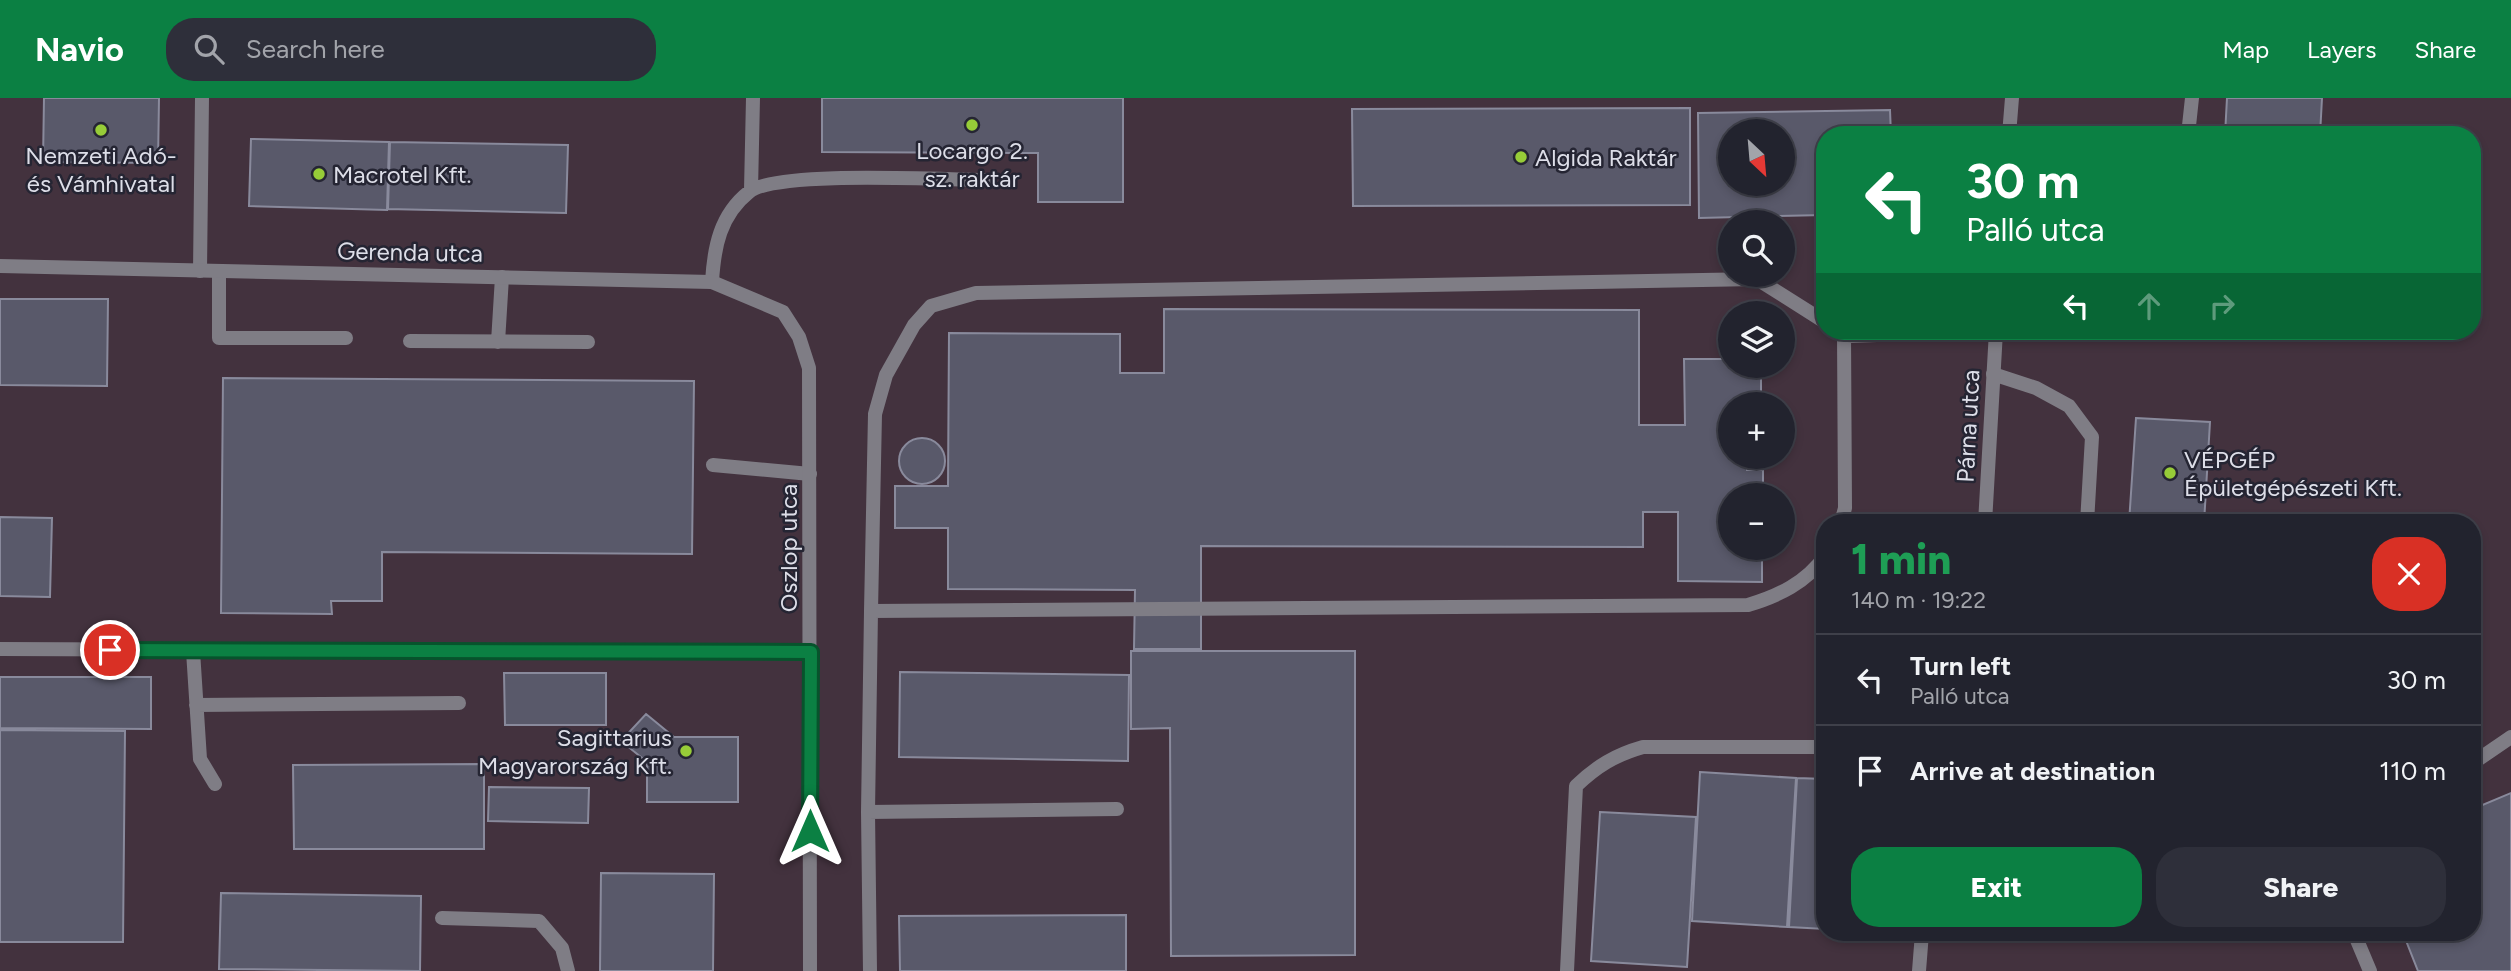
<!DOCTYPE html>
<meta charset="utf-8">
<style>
body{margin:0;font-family:Figtree,sans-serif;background:#2e2f3a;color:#f1f3f6;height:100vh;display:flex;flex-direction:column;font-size:26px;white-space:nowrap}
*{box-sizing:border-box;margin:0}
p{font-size:23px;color:#a2a4aa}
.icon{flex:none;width:38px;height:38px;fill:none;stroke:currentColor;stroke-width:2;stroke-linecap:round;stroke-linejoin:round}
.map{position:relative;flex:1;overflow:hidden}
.sheet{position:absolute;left:1816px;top:416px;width:665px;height:427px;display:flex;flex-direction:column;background:#22232e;border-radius:28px;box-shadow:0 4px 10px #0003,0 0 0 2px #3f404a}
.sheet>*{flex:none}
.banner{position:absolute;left:1816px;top:28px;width:665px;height:214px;border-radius:28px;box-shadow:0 4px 10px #0003,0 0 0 2px #3f404a;background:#0b8043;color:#fff;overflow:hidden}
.needle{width:46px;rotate:154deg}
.fabs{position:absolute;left:1718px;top:21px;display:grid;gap:14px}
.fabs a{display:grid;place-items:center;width:77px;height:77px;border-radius:50%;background:#22232e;box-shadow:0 4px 10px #0003,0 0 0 2px #3f404a;font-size:35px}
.pin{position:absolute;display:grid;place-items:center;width:60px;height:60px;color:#fff;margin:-30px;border:4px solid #fff;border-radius:50%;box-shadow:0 2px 7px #0007}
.me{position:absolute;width:77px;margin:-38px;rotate:0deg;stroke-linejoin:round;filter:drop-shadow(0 0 5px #0008)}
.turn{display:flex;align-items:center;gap:24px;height:147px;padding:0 35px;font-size:32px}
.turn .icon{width:91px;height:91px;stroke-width:2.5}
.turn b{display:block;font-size:49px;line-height:60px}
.lanes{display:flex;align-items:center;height:66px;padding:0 35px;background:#0003;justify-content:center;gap:35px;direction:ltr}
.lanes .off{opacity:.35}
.round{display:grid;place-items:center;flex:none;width:74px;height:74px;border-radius:28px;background:#2e2f3a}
.overview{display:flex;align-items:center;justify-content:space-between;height:119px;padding:0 35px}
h1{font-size:42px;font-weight:800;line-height:52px;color:#1e9e55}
.action{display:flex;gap:14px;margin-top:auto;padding:14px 35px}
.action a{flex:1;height:80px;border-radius:28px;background:#0b8043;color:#fff;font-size:28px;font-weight:800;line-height:80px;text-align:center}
.action a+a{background:#2e2f3a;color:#f1f3f6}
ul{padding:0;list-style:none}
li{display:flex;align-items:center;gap:21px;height:91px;padding:0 35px;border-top:2px solid #3f404a}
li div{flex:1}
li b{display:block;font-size:26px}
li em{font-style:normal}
header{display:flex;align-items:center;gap:42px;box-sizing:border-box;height:98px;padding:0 35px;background:#0b8043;color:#fff}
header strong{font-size:33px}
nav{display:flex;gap:38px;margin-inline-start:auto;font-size:24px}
.search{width:490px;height:63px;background:#2e2f3a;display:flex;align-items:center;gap:18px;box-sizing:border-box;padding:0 24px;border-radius:28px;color:#a2a4aa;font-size:26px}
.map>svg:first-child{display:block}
.industrial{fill:#43323e;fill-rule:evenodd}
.building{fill:#59596a;stroke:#898a9c;stroke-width:2;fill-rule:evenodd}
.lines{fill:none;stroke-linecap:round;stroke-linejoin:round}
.service{stroke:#7f7d85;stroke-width:14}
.minor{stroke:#7f7d85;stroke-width:14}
.route-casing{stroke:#07532c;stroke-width:18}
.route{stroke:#0b8043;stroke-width:12}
.poi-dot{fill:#97cc38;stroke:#252533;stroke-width:2.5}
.labels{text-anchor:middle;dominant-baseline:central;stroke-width:5;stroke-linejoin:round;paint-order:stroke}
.poi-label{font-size:24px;fill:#dddee8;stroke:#252533;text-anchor:start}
.street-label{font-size:24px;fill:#dddee8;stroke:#252533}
</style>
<header>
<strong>Navio</strong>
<div class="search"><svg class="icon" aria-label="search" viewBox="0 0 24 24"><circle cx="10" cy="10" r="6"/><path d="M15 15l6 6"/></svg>Search here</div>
<nav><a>Map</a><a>Layers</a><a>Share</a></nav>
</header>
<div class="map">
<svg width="2511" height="873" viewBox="0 0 2511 873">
<rect width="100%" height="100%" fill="#2e2f3e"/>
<path class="industrial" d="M0,0H2511V873H0ZM1731,33H1783V86H1731ZM1825,37H2473V233H1825ZM1731,124H1783V177H1731ZM1731,215H1783V268H1731ZM1731,306H1783V359H1731ZM1731,397H1783V450H1731ZM1825,425H2473V835H1825Z"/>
<path class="building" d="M44,0H159L158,65L43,64Z
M822,0H1123V104H1038V55L822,54Z
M2227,0H2322L2320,37H2225Z
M1690,10V107L1353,108L1352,11Z
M1890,12L1891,37H1825V117L1699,120L1698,15ZM1731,33H1783V86H1731Z
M251,41L389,44L387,112L249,108Z
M390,44L568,47L566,115L388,111Z
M0,201H108L107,288L0,287Z
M1164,211L1639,212V327H1685L1684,261H1731V268H1761V297H1747V306H1731V359H1747V372H1763V397H1731V450H1762V484L1678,483V414H1643V449L1201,448V551H1134L1135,492L948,491V430H895V388H948L949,235L1120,236V275H1164Z
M223,280L694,283L692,456L382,454V503H331L332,516L221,515Z
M2136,320L2210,324L2204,425H2129Z
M899 363a23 23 0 1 1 46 0a23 23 0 1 1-46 0Z
M0,419L52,420L50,499L0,498Z
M1131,553H1355V857L1171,858L1170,630L1131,631Z
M900,574L1129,577L1128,663L899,659Z
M504,575H606V627H505Z
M0,579H151V631L0,630Z
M646,616L674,639H738V704H647V664L621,643Z
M0,632L125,633L123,844H0Z
M484,666V751H294L293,667Z
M1700,674L1796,680L1787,829L1692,823Z
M1797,680L1825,681V831L1789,829Z
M489,689L589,690L588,725L488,723Z
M2511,695V873H2418L2403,835H2473V711Z
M1600,714L1696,719L1687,869L1591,863Z
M601,775L714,776L713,873H600Z
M221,795L421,798L420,873L219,871Z
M1126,817V873H900L899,818Z"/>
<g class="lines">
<path class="service" d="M2188,37L2192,0
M751,92L753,0
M200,173L202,0
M219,173V240H346
M712,184C714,149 720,117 749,94C776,72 945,82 988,82
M1825,224L1757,181L976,195L931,208L914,227L886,277L875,316L871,513L1748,507C1778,498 1806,485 1825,458
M1839,233L1847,238L1996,233
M410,243L588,244
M498,244L502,179
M1993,276L2036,290L2069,308L2092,339L2087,425
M713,367L810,376
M1841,425L1845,410L1844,236
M871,513L868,714L1117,711
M0,551L811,554
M193,553L200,661L215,686
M196,607L459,605
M2473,665L2511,639
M868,714L870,873
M442,820L539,823L562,850L568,873
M2354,835L2370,873
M1567,873L1576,688C1597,668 1615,657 1643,649H1825
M1919,873L1922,835"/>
<path class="minor" d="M2009,37L2012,0
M0,168L712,184L783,214L799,239L809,270L810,873
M1985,425L1996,233"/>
</g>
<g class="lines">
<g class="route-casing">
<path id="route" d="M110,552L811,554L810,733"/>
</g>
<use href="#route" class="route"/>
</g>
<g class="poi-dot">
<circle cx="972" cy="27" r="7"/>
<circle cx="101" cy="32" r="7"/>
<circle cx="1521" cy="59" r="7"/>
<circle cx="319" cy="76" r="7"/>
<circle cx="2170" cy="375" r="7"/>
<circle cx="686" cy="653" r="7"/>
</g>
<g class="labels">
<g class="poi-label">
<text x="972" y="52" text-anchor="middle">Locargo 2.<tspan x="972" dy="28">sz. raktár</tspan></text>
<text x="101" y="57" text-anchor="middle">Nemzeti Adó-<tspan x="101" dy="28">és Vámhivatal</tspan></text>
<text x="1535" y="59">Algida Raktár</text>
<text x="333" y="76">Macrotel Kft.</text>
<text x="2184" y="361">VÉPGÉP<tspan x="2184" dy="28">Épületgépészeti Kft.</tspan></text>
<text x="672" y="639" text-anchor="end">Sagittarius<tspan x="672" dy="28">Magyarország Kft.</tspan></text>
</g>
<g class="street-label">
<text transform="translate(410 154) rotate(1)">Gerenda utca</text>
<text transform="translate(1968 328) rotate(-87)">Párna utca</text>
<text transform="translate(788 450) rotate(-90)">Oszlop utca</text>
</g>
</g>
</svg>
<div class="fabs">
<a><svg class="needle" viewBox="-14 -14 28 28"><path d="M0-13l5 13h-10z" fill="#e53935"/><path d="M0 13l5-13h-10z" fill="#a2a4aa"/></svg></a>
<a><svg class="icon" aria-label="search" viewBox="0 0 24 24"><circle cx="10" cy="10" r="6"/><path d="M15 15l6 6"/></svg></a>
<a><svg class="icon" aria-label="layers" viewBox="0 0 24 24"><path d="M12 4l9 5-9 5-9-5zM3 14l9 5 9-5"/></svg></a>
<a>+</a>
<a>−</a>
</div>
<div class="pin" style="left:110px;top:552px;background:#d93025"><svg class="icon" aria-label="arrive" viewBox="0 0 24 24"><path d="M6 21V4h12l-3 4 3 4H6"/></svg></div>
<svg class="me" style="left:810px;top:733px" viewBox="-20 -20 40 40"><path d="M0-17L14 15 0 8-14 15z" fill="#0b8043" stroke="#fff" stroke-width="4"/></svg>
<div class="banner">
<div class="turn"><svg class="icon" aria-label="left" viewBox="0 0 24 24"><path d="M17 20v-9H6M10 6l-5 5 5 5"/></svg><div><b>30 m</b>Palló utca</div></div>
<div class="lanes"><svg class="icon" aria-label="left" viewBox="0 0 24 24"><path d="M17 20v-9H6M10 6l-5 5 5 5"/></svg><svg class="icon off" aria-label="ahead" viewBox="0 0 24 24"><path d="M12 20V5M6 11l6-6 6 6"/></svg><svg class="icon off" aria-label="right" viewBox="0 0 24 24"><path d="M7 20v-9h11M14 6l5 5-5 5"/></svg></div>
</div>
<section class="sheet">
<div class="overview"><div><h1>1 min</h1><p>140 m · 19:22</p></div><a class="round" style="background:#d93025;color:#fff"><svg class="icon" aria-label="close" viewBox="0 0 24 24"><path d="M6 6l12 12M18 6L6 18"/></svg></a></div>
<ul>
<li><svg class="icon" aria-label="left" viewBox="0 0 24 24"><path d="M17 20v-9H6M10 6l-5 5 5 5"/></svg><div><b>Turn left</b><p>Palló utca</p></div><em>30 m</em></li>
<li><svg class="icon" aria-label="arrive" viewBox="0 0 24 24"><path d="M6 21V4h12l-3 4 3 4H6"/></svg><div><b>Arrive at destination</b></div><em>110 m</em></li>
</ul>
<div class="action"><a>Exit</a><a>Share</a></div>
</section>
</div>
